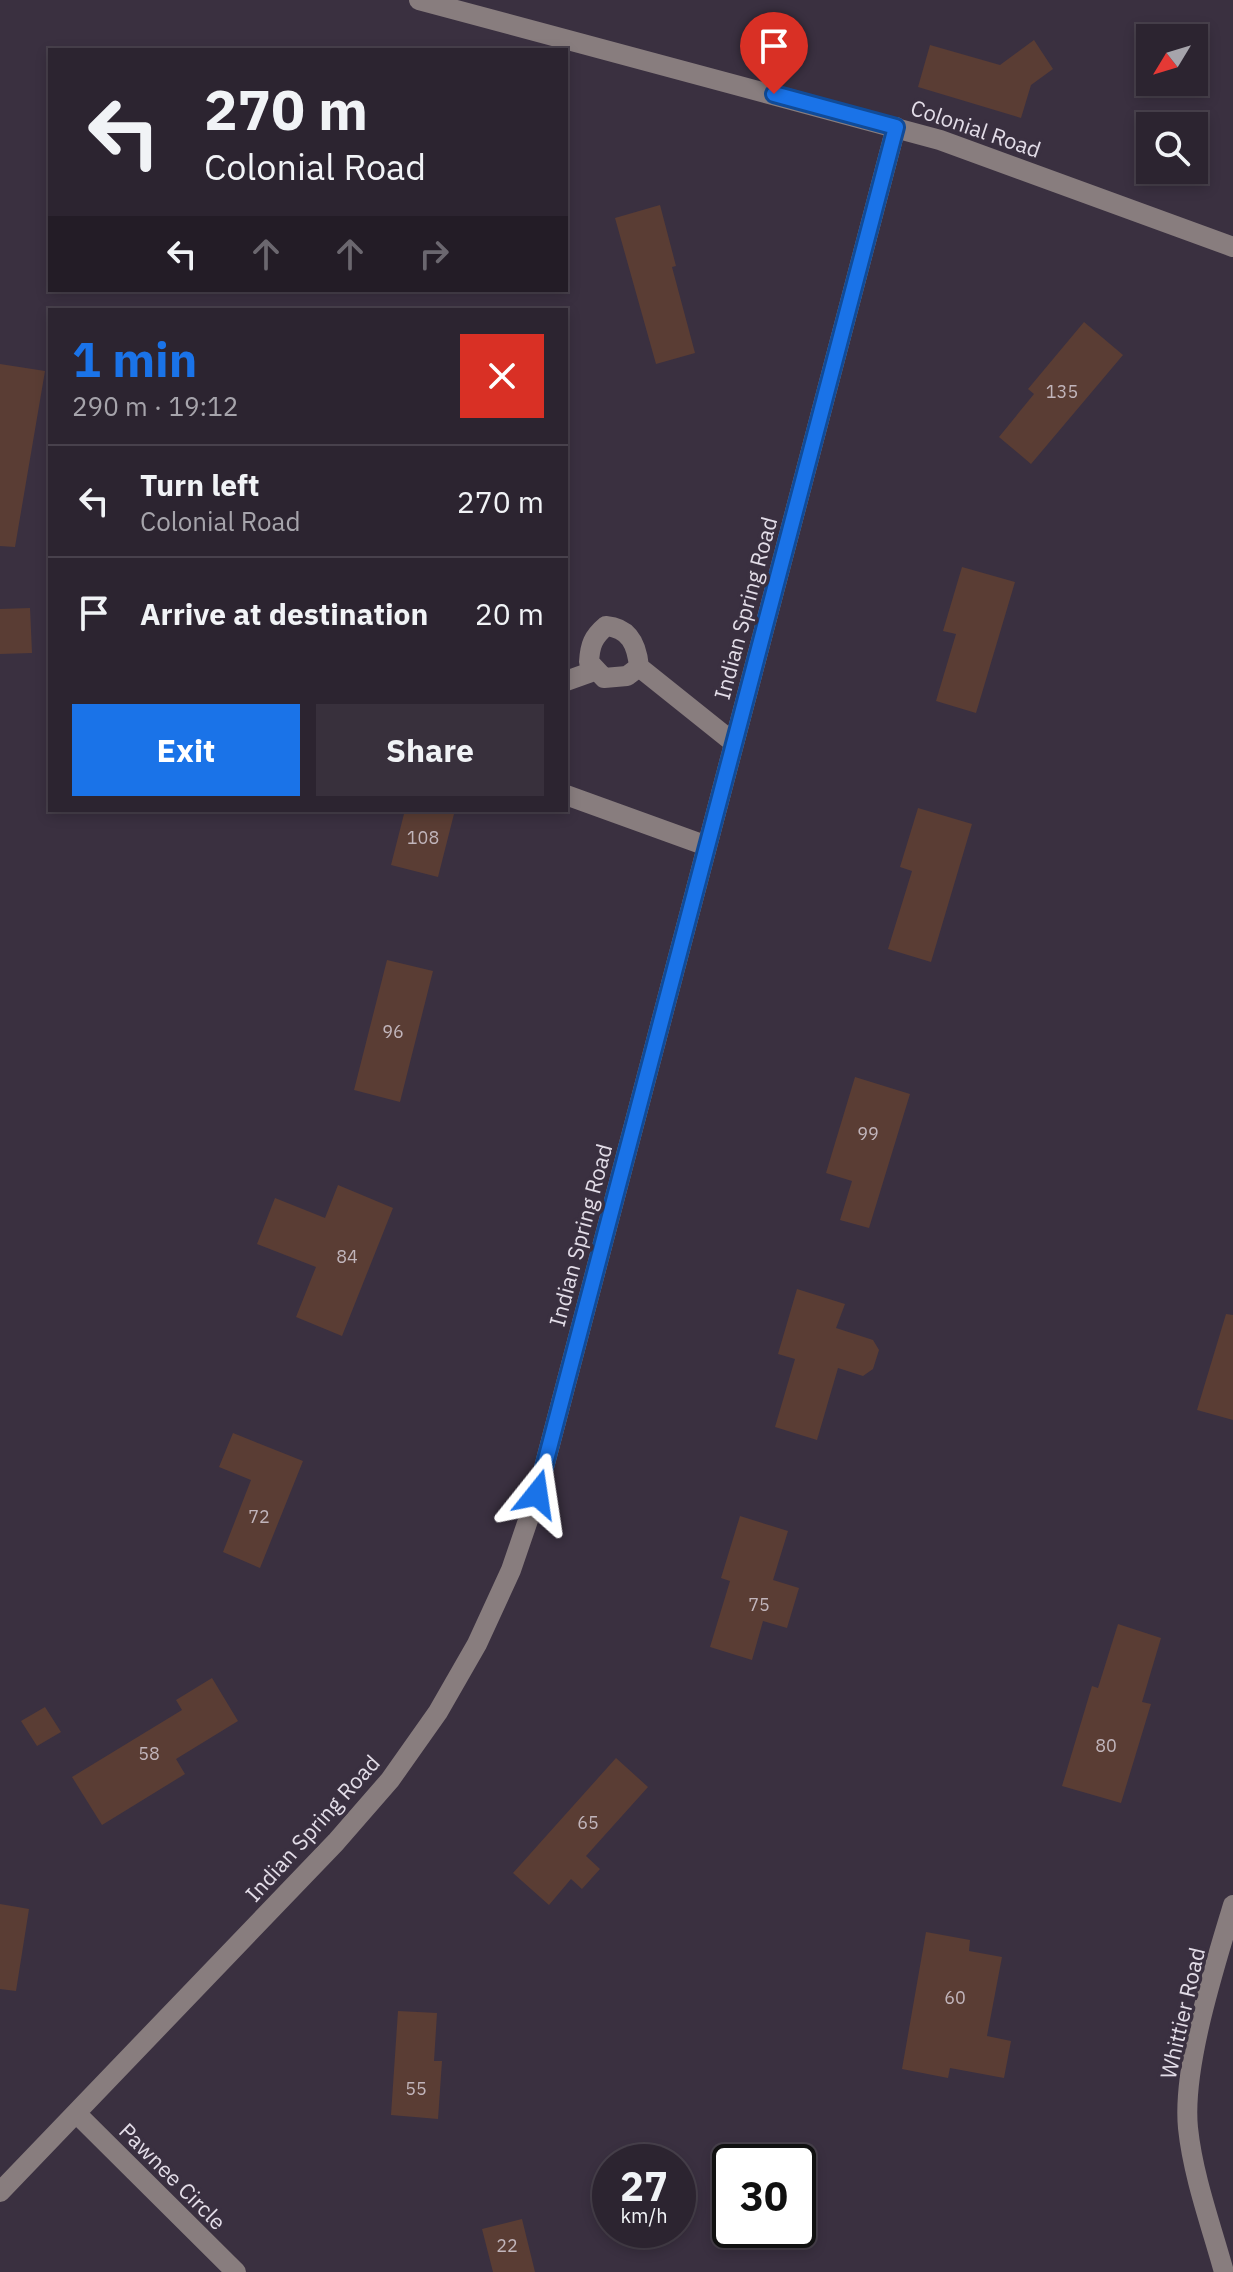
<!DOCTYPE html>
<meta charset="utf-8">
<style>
body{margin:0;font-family:"IBM Plex Sans",sans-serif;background:#38303c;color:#f1f3f6;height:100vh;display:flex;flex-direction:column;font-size:30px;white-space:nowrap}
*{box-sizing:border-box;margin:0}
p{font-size:26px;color:#a6a4ab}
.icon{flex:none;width:44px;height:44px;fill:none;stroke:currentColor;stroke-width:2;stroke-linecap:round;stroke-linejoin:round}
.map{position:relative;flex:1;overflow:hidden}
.sheet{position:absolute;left:48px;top:308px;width:520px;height:504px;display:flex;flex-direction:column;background:#2c2430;border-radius:0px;box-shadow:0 4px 12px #0003,0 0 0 2px #48414c}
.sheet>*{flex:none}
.banner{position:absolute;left:48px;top:48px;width:520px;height:244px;border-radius:0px;box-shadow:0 4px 12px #0003,0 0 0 2px #48414c;background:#2c2430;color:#f1f3f6;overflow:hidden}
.needle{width:52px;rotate:232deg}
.controls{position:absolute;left:1136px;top:24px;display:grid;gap:16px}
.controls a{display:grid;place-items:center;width:72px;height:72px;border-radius:0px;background:#2c2430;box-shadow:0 4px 12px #0003,0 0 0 2px #48414c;font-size:40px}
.speed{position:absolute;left:592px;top:2144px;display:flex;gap:16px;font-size:40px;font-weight:700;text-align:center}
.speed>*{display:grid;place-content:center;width:104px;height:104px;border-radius:50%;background:#2c2430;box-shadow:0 4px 12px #0003,0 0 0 2px #48414c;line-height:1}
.speed small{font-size:20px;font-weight:400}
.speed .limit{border:4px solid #111;border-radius:12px;background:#fff;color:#111}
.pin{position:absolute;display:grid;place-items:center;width:68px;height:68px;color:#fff;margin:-82px -34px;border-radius:50% 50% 50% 0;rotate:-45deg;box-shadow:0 0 8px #0007}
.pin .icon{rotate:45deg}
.me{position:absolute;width:88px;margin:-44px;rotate:15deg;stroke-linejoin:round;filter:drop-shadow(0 0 6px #0008)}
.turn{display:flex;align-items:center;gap:28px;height:168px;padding:0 24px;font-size:36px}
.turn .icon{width:104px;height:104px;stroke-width:2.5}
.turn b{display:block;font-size:56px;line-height:68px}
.lanes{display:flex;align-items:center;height:76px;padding:0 24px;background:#0003;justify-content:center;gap:40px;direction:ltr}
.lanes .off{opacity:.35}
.round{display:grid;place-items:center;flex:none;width:84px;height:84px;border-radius:0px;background:#38303c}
.summary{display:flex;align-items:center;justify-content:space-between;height:136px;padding:0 24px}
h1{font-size:48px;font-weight:800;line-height:60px;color:#1a73e8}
.primary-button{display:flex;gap:16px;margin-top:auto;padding:16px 24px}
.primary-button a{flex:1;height:92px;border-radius:0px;background:#1a73e8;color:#fff;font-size:32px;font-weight:800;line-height:92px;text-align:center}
.primary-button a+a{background:#38303c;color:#f1f3f6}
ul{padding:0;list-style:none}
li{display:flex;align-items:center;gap:24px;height:112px;padding:0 24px;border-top:2px solid #48414c}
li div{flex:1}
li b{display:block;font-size:30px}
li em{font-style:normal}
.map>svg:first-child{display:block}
.building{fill:#5a3d34}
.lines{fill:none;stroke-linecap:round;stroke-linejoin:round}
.minor{stroke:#887d7e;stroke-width:20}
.route-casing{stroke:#114b97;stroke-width:20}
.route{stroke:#1a73e8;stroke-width:14}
.labels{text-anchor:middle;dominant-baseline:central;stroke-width:7;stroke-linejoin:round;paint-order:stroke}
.number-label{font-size:18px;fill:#c1b5bb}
.street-label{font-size:22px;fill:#e3dde8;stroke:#3a3040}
</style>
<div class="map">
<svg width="1233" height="2272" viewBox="0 0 1233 2272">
<rect width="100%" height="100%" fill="#3a3040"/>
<path class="building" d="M1034,40L1053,69L1031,85L1021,118L918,87L930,45L1000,65Z
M660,205L676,266L672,267L695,353L656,364L615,218Z
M1084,322L1123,355L1031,464L999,437L1034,394L1028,389Z
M0,364L45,371L15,547L0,546Z
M962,567L1015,582L976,713L936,701L956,634L943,631Z
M30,608L32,653L0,654V609Z
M918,808L972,824L931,962L888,949L912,871L900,867Z
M405,810H455L438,877L391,865Z
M387,960L433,971L400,1102L354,1090Z
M855,1077L910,1094L869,1228L840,1220L852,1181L826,1173Z
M338,1185L393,1208L342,1336L296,1317L316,1267L257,1244L275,1198L325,1218Z
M797,1289L845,1304L836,1328L873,1340L879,1350L873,1369L863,1376L838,1368L817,1440L775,1427L795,1359L778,1354Z
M1226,1314L1233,1315V1420L1197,1410Z
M233,1433L303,1461L260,1568L223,1552L251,1480L219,1467Z
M740,1516L788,1531L773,1580L799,1588L787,1628L763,1621L752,1660L710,1647L730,1581L721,1578Z
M1118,1624L1161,1638L1142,1702L1151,1704L1121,1803L1062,1786L1092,1686L1098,1688Z
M212,1678L238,1721L176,1759L185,1774L102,1825L72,1777L182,1710L176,1700Z
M45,1707L61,1732L37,1746L21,1721Z
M616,1758L648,1787L586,1856L600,1869L582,1889L571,1879L549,1905L513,1873Z
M0,1904L29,1909L16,1991L0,1989Z
M926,1932L970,1940L969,1951L1002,1957L987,2036L1011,2041L1004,2078L950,2068L948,2078L902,2069Z
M398,2011L437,2013L434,2061H442L438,2119L391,2115Z
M522,2219L535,2272H493L482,2229Z"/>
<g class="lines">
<path class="minor" d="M419,0L940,140L1233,247
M639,667L627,676L604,678L589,662C590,645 593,637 606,626C630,628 637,645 639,667L734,743
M566,681L594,671
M566,795L707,846
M76,2113L236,2272
M0,2192L336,1842L390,1780L438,1712L477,1644L511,1570L537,1494L896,127
M1224,2272C1211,2225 1193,2176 1188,2128C1182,2067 1215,1965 1233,1905"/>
</g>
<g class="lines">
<g class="route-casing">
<path id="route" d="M537,1494L896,127L774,94"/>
</g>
<use href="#route" class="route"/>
</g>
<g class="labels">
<g class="number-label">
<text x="1062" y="391">135</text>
<text x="423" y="837">108</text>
<text x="393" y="1031">96</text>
<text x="868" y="1133">99</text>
<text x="347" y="1256">84</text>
<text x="259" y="1516">72</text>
<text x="759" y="1604">75</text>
<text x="1106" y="1745">80</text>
<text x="149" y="1753">58</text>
<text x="588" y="1822">65</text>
<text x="955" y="1997">60</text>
<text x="416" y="2088">55</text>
<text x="507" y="2245">22</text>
</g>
<g class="street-label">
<text transform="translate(976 128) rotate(19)">Colonial Road</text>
<text transform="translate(745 608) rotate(-75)">Indian Spring Road</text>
<text transform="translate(580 1235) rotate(-75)">Indian Spring Road</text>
<text transform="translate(312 1828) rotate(-48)">Indian Spring Road</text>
<text transform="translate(1182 2013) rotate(-77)">Whittier Road</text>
<text transform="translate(173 2176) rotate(45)">Pawnee Circle</text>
</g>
</g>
</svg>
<div class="controls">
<a><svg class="needle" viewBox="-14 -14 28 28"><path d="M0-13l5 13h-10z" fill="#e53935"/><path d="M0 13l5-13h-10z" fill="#a6a4ab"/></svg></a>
<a><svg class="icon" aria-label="search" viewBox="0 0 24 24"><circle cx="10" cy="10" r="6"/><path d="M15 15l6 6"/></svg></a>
</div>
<div class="speed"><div>27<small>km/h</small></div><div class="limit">30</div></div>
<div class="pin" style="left:774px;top:94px;background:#d93025"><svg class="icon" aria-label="arrive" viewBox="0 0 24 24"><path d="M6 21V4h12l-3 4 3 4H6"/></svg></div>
<svg class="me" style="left:537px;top:1494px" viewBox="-20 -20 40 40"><path d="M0-17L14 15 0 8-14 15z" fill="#1a73e8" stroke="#fff" stroke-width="4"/></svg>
<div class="banner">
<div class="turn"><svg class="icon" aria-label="left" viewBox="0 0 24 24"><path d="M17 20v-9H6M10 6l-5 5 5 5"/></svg><div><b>270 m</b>Colonial Road</div></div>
<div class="lanes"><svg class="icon" aria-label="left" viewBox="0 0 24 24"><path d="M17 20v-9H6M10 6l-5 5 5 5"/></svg><svg class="icon off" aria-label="ahead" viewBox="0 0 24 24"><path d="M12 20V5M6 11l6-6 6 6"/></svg><svg class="icon off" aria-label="ahead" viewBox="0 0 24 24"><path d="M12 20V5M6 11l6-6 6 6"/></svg><svg class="icon off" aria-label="right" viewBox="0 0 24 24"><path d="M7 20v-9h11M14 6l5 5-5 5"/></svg></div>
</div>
<section class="sheet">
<div class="summary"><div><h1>1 min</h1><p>290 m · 19:12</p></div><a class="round" style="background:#d93025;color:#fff"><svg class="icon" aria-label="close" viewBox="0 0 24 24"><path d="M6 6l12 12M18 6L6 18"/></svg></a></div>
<ul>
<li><svg class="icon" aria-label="left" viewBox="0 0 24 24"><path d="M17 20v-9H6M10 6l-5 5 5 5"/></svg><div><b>Turn left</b><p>Colonial Road</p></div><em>270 m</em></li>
<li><svg class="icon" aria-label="arrive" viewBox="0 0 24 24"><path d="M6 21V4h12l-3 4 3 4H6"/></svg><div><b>Arrive at destination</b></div><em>20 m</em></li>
</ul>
<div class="primary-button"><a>Exit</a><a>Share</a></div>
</section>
</div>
